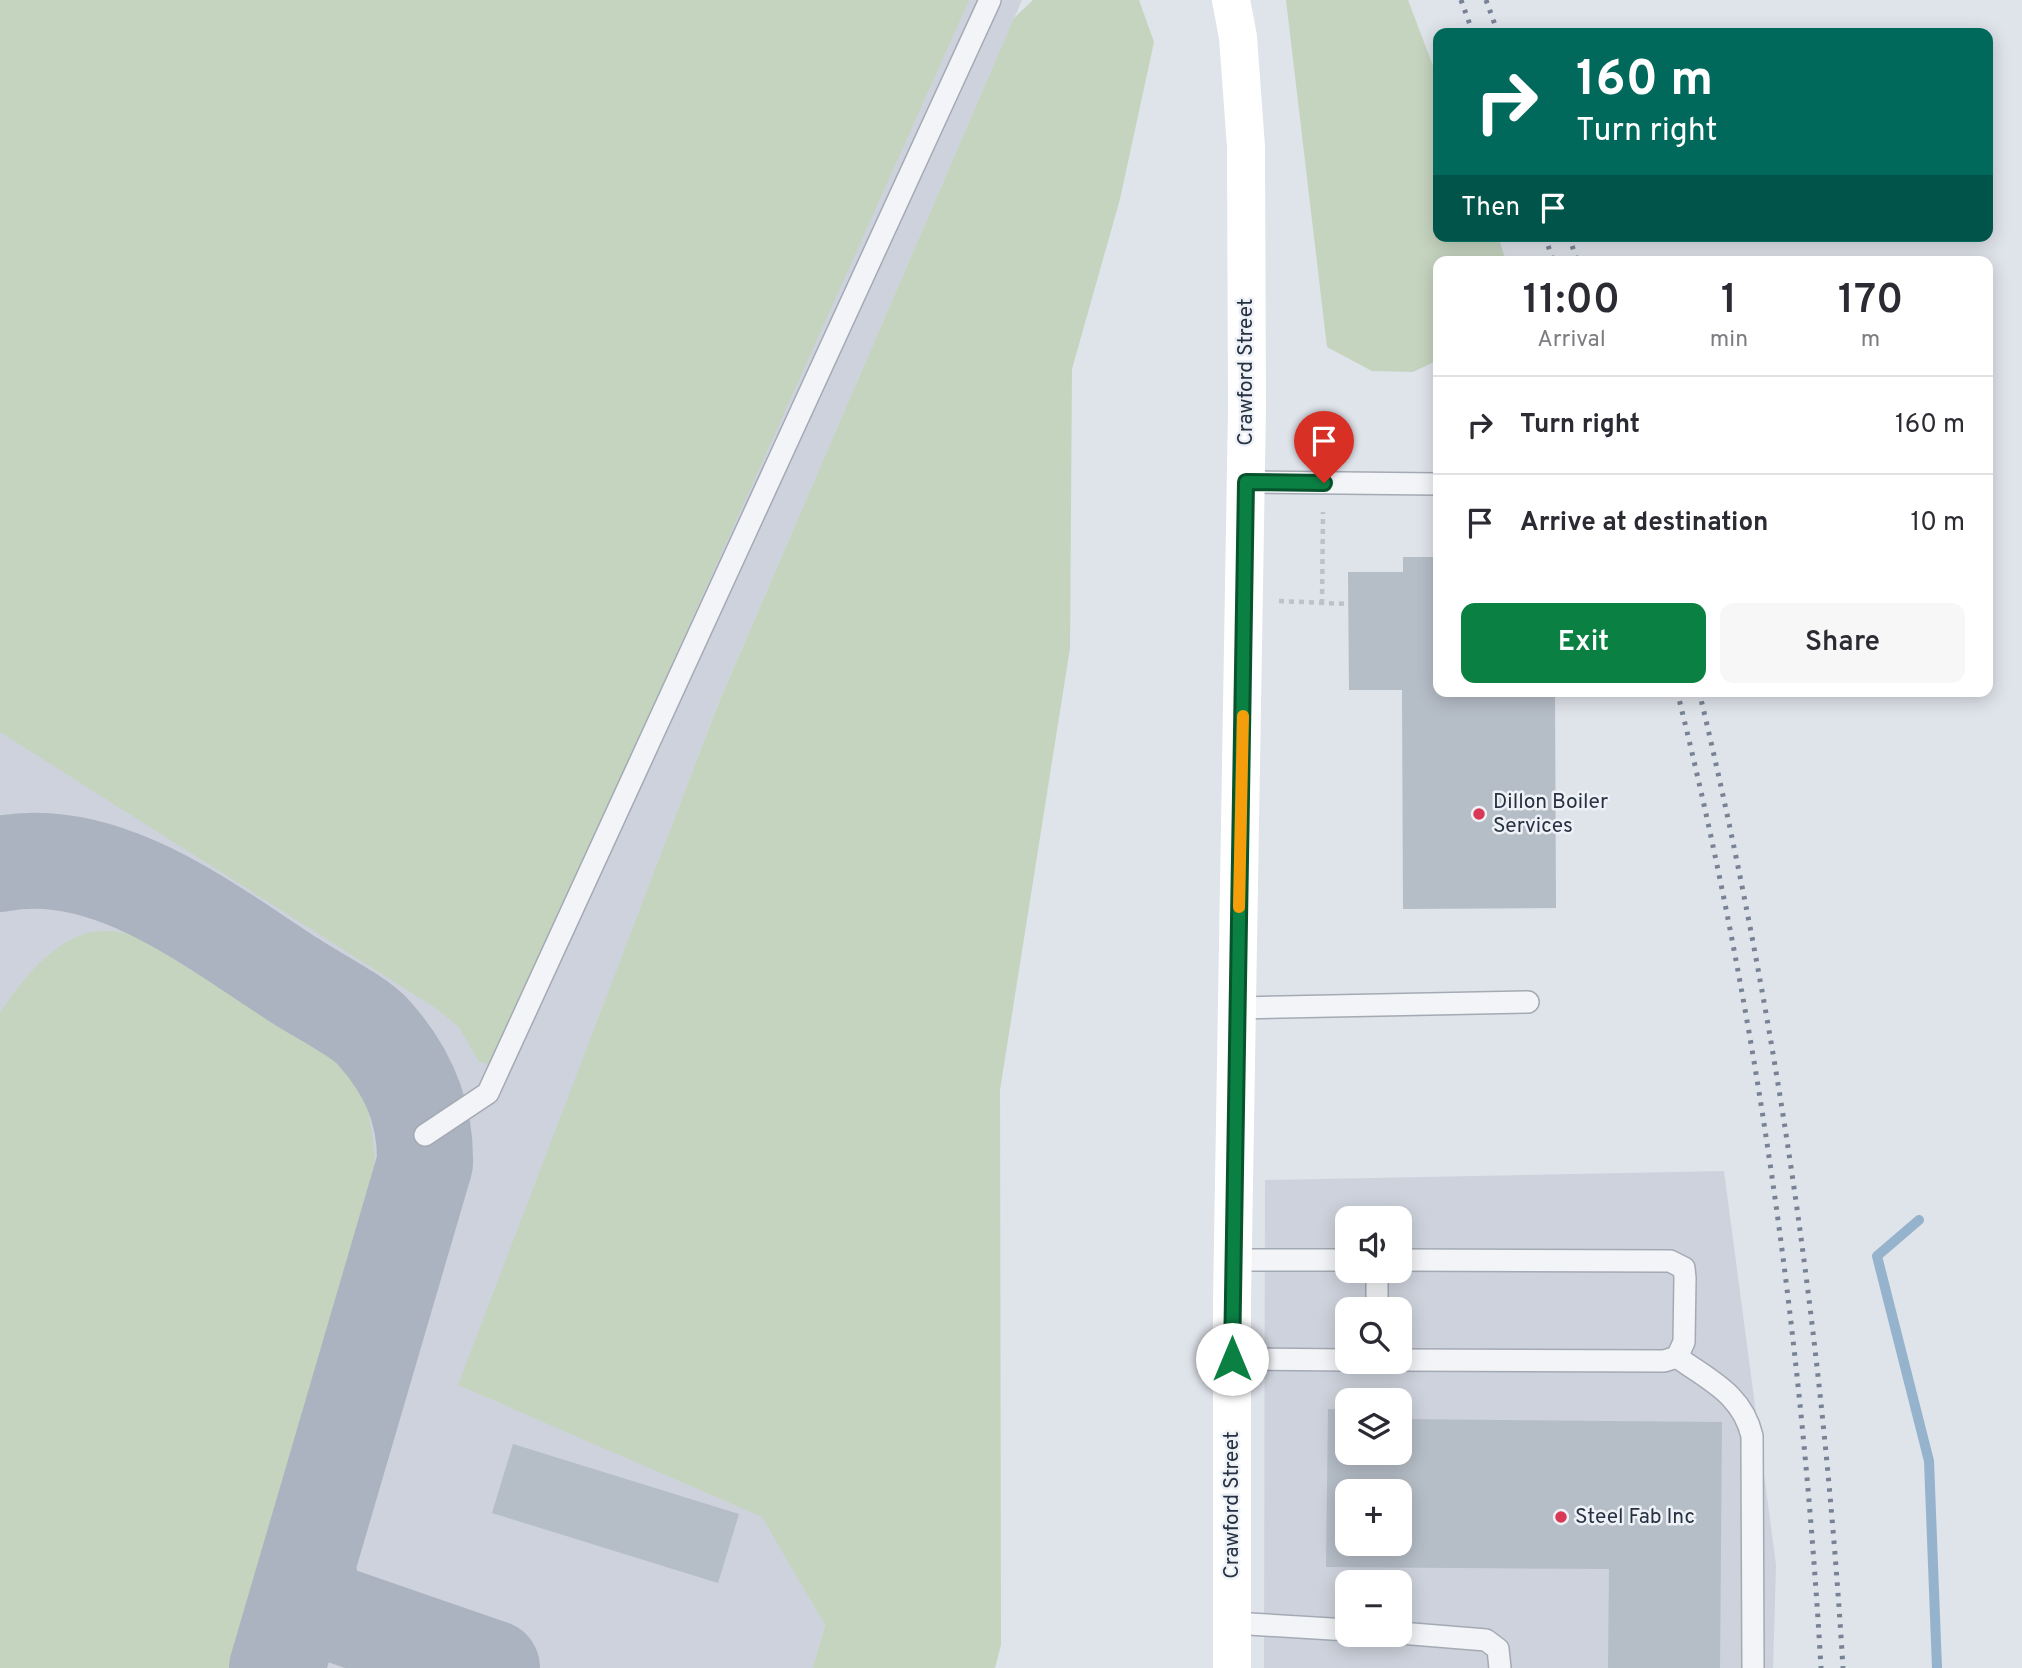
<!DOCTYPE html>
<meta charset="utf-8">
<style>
body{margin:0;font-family:Overpass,sans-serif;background:#f7f7f7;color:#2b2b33;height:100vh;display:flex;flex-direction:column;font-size:26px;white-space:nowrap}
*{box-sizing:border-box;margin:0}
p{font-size:23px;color:#7c7c81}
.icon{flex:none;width:38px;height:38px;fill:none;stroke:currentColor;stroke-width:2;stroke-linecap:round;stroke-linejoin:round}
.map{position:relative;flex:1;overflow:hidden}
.details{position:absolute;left:1433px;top:256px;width:560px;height:441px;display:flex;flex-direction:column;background:#fff;border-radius:14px;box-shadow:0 4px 18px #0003}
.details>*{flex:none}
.banner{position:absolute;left:1433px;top:28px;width:560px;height:214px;border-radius:14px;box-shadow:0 4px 18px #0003;background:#00695c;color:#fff;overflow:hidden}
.fabs{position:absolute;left:1335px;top:1206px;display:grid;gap:14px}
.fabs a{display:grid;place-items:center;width:77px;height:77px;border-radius:14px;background:#fff;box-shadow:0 4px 18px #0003;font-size:35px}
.pin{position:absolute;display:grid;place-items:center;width:60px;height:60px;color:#fff;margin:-72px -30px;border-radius:50% 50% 50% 0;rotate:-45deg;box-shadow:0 0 7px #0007}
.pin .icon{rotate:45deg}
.me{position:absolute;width:77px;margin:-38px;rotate:0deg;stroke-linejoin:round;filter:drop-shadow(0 0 5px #0008)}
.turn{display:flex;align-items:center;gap:24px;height:147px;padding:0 28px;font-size:32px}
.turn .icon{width:91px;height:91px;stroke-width:2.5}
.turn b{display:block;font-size:49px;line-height:60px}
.then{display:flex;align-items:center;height:66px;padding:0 28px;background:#0003;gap:14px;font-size:26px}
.eta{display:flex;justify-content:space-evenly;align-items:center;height:119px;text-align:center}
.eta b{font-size:42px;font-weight:600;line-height:49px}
.action{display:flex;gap:14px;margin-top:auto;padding:14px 28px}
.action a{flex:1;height:80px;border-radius:14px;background:#0b8043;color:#fff;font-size:28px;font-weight:600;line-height:80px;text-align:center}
.action a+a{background:#f7f7f7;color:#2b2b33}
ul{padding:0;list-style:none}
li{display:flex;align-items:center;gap:21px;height:98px;padding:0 28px;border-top:2px solid #e1e1e2}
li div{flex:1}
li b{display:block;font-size:26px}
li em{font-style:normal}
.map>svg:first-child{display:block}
.built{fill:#cdd2dc;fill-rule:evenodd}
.green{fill:#c5d4bf}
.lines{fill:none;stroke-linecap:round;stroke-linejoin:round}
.stream{stroke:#96b3cd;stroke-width:10}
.taxiway{stroke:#abb3c0;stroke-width:96}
.building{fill:#b5bdc7;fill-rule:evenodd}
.service-casing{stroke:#a4aab4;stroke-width:24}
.path{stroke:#bdc1c8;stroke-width:4.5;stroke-dasharray:5 5;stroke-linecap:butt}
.service{stroke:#f2f4f7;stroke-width:21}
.secondary{stroke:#fff;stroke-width:38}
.rail{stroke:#778395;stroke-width:5;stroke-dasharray:3.5 7;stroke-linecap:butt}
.route-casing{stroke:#07532c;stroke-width:18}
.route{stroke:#0b8043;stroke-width:12}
.slow{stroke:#f59e0b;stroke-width:12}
.poi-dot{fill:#da3857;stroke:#eef2f7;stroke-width:2.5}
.labels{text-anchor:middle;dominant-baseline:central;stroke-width:5;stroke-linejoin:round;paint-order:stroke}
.street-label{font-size:21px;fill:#263142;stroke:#eef2f7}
.poi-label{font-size:21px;fill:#263142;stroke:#eef2f7;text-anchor:start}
</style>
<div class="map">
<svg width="2022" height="1668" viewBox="0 0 2022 1668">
<rect width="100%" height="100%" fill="#dfe3ea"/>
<path class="built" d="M27,0H1022L719,702L459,1385L763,1517L825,1625L813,1668H0V42Z
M1724,1171L1776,1565L1773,1668H1264L1265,1180ZM1348,1218H1400V1270H1348ZM1348,1309H1400V1362H1348ZM1348,1400H1400V1452H1348ZM1348,1491H1400V1544H1348ZM1348,1582H1400V1634H1348Z"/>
<path class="green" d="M0,0H969L500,1048L488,1064L479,1062L459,1027L434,1007L0,732Z
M1033,0H1139L1154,42L1120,199L1072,369L1070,648L1000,1090L1001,1645L995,1668H813L825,1625L762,1517L458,1385L719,702L1014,18Z
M1286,0H1408L1438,79V236H1498L1506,261H1438V360L1413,372L1372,371L1327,347Z
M114,931L137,936L334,1058L367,1099L375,1158L367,1202L229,1668H0V1013C21,981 49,945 87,933C95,930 106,932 114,931Z"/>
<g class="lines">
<path class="stream" d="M1919,1220L1877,1256L1929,1461L1937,1668"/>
<path class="taxiway" d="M0,864C107,843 210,926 294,980C315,994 359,1016 374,1033C408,1071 426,1112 425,1163L277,1668
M307,1566L313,1594L327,1611L492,1668"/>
</g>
<path class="building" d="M1403,557H1438V691H1555L1556,908L1403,909L1402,690H1349L1348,572H1403Z
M1328,1409H1348V1452H1400V1419L1722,1422L1720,1668H1608L1609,1569L1326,1567ZM1348,1491H1400V1544H1348Z
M513,1444L739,1514L718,1583L492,1513Z"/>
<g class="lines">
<g class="service-casing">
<path id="service" d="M1246,482L1438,484
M1237,1008L1528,1002
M425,1135L488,1093L990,0
M1233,1260H1348
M1400,1260L1670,1261L1684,1268L1685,1278L1684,1342L1677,1357L1664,1361L1400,1360
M1377,1309V1270
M1677,1357C1710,1381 1742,1394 1752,1436L1753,1668
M1232,1359L1348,1360
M1233,1623L1348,1630
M1400,1633L1486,1640L1498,1649L1500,1668"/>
</g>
<path class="path" d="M1279,601L1348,604
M1322,604L1323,512"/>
<use href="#service" class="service"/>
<path class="secondary" d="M1231,0L1238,37L1246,147L1247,408L1232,1301V1668"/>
<path class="rail" d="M1461,0L1473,33
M1486,0L1498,33
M1545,236L1553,261
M1569,236L1577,261
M1677,691C1757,1010 1802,1340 1821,1668
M1699,691C1776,1012 1823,1339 1843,1668"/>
</g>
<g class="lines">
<g class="route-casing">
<path id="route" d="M1232,1359L1246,482L1324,483"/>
</g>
<use href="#route" class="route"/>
<path class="slow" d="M1239,907L1243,716"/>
</g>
<g class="poi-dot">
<circle cx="1479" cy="814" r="7"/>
<circle cx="1561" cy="1517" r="7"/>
</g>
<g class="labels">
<g class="street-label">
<text transform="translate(1246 372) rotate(-90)">Crawford Street</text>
<text transform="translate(1232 1505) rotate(-90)">Crawford Street</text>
</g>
<g class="poi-label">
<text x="1493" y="802">Dillon Boiler<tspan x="1493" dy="24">Services</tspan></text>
<text x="1575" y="1517">Steel Fab Inc</text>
</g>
</g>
</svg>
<div class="fabs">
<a><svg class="icon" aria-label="sound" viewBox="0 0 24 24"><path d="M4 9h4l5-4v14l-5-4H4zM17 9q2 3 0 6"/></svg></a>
<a><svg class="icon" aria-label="search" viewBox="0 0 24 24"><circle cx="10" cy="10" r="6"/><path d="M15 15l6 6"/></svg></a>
<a><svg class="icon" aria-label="layers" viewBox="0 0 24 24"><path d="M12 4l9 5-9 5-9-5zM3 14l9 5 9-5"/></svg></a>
<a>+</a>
<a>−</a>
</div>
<div class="pin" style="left:1324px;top:483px;background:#d93025"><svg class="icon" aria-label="arrive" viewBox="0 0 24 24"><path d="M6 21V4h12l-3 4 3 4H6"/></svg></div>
<svg class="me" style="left:1232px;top:1359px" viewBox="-20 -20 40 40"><circle r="19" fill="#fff"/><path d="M0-13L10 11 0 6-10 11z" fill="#0b8043"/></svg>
<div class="banner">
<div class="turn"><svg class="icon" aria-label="right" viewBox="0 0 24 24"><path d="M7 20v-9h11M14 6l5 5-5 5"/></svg><div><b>160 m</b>Turn right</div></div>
<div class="then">Then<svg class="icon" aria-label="arrive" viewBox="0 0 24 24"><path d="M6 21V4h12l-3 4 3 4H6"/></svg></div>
</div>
<section class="details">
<div class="eta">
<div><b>11:00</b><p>Arrival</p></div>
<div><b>1</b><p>min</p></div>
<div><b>170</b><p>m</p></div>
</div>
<ul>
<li><svg class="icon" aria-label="right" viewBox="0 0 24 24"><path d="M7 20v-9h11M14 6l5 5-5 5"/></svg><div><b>Turn right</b></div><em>160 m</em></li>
<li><svg class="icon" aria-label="arrive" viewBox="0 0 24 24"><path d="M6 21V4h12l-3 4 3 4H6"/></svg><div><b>Arrive at destination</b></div><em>10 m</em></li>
</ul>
<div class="action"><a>Exit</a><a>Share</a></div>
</section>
</div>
